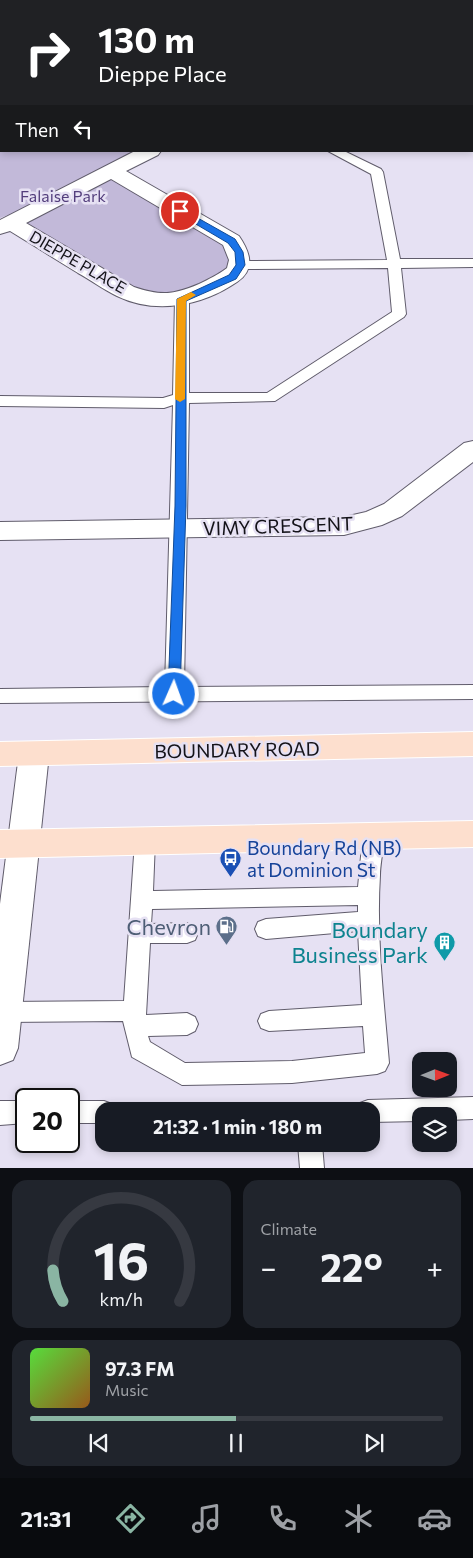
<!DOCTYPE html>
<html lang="en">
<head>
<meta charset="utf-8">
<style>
	body { margin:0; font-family:Commissioner,sans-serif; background:#20242c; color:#f1f3f6; height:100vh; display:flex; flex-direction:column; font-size:19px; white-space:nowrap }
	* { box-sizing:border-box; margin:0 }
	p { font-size:16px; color:#9ea1a6 }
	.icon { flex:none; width:28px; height:28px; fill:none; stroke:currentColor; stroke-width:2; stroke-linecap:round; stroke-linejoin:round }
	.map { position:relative; height:1168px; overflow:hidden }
	.side { display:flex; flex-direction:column; gap:12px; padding:12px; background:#0d0f14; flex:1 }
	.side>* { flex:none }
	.top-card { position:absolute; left:0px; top:0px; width:474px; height:152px; box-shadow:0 2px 8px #0003; background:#202124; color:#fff; overflow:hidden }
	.needle { width:32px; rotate:89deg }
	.tools { position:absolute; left:412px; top:1052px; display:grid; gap:10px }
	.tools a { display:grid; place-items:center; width:45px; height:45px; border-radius:10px; background:#171b24; box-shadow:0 2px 8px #0003; font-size:25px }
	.speed { position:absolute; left:15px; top:1088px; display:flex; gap:10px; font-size:25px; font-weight:700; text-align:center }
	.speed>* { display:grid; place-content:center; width:65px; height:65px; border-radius:50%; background:#171b24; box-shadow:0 2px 8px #0003; line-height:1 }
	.speed .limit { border:2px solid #111; border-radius:8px; background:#fff; color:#111 }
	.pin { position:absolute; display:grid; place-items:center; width:42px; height:42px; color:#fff; margin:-21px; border:2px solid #fff; border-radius:50%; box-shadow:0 1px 5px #0007 }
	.me { position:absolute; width:55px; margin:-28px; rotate:2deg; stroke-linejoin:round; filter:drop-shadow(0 0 4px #0008) }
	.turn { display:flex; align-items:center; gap:18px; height:105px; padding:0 15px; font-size:22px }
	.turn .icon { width:65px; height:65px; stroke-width:2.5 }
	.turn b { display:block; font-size:35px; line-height:42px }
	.then { display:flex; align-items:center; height:48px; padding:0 15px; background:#0003; gap:10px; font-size:19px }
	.big { font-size:38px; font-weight:700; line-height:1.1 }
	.side .card { flex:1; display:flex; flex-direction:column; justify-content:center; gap:8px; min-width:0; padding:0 18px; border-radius:15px; background:#20242c }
	.side .dial { align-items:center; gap:0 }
	.dial svg { height:130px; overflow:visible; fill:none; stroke:#363941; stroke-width:7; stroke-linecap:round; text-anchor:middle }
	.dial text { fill:#f1f3f6; stroke:none }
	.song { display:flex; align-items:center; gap:15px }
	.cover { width:60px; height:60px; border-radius:8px; background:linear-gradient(135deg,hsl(110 70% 55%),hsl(30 70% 35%)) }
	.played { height:5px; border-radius:2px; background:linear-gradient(90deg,#8ab5a3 50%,#363941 50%) }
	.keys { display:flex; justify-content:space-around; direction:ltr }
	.heat { display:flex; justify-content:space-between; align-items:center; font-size:28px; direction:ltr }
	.side .tiles { flex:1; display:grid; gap:12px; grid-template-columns:1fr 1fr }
	.card:last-child { grid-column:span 2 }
	.trip { position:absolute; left:95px; top:1102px; width:285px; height:50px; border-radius:15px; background:#171b24; box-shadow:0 2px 8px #0003; font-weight:700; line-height:50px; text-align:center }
	.menu { display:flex; height:80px; justify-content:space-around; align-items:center; background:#090b0e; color:#9ea1a6 }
	.menu .icon { width:35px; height:35px }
	.menu .active { color:#8ab5a3 }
	.menu b { font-size:22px; color:#f1f3f6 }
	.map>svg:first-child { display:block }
</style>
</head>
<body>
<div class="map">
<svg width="473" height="1168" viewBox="0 0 473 1168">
	<rect width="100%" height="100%" fill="#e6e1f3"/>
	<polygon fill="#c2b9d9" points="0,67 1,151 135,151 99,170 227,242 233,259 225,271 192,291 168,295 137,290 8,215 0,218"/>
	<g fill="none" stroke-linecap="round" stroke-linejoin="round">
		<defs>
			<g id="lane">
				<rect x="0" y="64" width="1" height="6"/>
				<polygon points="328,151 344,151 381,169 383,172 400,259 473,259 473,267 401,268 406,314 404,317 275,401 189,403 184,687 473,685 473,699 0,703 0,689 165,687 173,405 164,408 0,406 0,396 163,398 173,395 175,299 177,296 187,296 189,299 189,393 267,393 392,312 388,268 240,269 233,265 240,261 387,260 371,174"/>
				<path d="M373,827L380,830C386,843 380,861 380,875C376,938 384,1001 389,1063L385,1071L377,1074L292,1083L182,1085L132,1057L123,1021L4,1022L0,1021V1003L4,1002L124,1001L135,841L138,835L145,832L152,835L155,841L153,891L358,887L363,836L366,830ZM358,905V912L266,919L258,922L255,929L258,936L266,939L358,931L362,1005L269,1011L261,1014L258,1021L261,1028L269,1031L363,1026L365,1053L292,1061L185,1063L150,1042L148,1036L187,1035L195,1031L198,1024L195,1017L187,1013L146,1015L150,943H187L195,940L198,933L195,926L187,923L151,924L152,909Z"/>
				<polygon points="473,1097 473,1119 449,1120 449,1116 421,1116 421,1121 371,1122 371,1111 356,1111 360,1103 368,1100"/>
				<polygon points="0,1101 26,1101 26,1123 0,1125"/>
				<polygon points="69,1101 104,1101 112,1104 116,1111 104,1111 104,1123 69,1123"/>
				<polygon points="298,1144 322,1144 324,1168 300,1168"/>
			</g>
			<g id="street">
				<rect x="68" y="0" width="19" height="1"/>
				<rect x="375" y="0" width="16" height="1"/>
				<rect x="472" y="85" width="1" height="12"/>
				<path d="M135,151H161L158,155L126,171L239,236C250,252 256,269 237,282C202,306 156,315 117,296C104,290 91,280 78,273C55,259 33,245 10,231L0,234V220ZM111,179L223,245L229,260L227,268C218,275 209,279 199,284C173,295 161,296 134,287L26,223Z"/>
				<polygon points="473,441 473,462 402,516 382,525 344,535 0,540 0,522 344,517 366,512 384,504 464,443"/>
				<polygon points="34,742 45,745 49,754 18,1048 13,1060 0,1065 0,904 19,754 23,745"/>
			</g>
			<g id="primary">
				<polygon points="473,732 473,756 0,766 0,742"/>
				<polygon points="473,821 473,847 0,858 0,830"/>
			</g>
		</defs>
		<use href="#lane" stroke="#605c6b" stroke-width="2"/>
		<use href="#street" stroke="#605c6b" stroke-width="2"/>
		<use href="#primary" stroke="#fff" stroke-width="2"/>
		<use href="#lane" fill="#fff" fill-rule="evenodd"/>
		<use href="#street" fill="#fff" fill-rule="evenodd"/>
		<use href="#primary" fill="#fddfce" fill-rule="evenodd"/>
	</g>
	<polygon fill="#1a73e8" stroke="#114b97" points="180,208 235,239 243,252 245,265 236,279 186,301 186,506 180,694 179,697 170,697 168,694 175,506 177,299 229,275 236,265 235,252 228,243 177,213 176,211"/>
	<polygon fill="#f59e0b" points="191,292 196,295 186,301 185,399 180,402 175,399 177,299"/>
	<defs>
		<symbol id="bus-pin" viewBox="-11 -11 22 30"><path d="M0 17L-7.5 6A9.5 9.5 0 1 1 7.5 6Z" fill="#1a4fb4" stroke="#e6e1f3"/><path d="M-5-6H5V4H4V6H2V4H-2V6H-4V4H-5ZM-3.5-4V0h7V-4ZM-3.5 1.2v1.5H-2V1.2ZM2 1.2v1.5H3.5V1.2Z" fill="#fff"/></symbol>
		<symbol id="fuel-pin" viewBox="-11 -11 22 30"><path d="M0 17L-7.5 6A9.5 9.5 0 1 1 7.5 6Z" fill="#5c6f8a" stroke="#e6e1f3"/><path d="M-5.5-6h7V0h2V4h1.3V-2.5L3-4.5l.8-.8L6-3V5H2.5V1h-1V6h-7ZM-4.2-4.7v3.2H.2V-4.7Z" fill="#fff"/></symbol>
		<symbol id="building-pin" viewBox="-11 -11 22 30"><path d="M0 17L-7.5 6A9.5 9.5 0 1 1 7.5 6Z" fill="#0f9aa8" stroke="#e6e1f3"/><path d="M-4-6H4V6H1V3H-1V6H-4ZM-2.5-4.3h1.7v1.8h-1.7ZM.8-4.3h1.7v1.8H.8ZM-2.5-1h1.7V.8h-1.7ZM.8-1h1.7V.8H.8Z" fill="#fff"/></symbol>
	</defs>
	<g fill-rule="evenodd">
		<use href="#bus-pin" x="218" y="846" width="25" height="34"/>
		<use href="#fuel-pin" x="214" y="914" width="25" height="34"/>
		<use href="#building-pin" x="432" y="930" width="25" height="34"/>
	</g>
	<g text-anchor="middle" stroke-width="5" stroke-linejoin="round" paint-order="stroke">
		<g font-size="16" fill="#533e7c" stroke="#e6e1f3">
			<text x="63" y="202">Falaise Park</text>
		</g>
		<g font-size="16" fill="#141319" stroke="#e6e1f3">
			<text transform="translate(78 262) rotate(30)" y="6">DIEPPE PLACE</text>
		</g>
		<g font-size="19" fill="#141319" stroke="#e6e1f3">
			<text transform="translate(278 526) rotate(-2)" y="7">VIMY CRESCENT</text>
			<text transform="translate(237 750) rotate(-1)" y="7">BOUNDARY ROAD</text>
		</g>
		<g font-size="19" fill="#164399" stroke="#e6e1f3" text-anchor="start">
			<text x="247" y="855">Boundary Rd (NB)<tspan x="247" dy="22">at Dominion St</tspan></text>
		</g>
		<g font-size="22" fill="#4e5e75" stroke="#e6e1f3" text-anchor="end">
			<text x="211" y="935">Chevron</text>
		</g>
		<g font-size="22" fill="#0d838f" stroke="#e6e1f3" text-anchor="end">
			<text x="428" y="938">Boundary<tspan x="428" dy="25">Business Park</tspan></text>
		</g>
	</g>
</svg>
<div class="tools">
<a><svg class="needle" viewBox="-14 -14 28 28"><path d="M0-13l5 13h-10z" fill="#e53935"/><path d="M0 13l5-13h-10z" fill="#9ea1a6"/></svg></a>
<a><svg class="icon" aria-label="layers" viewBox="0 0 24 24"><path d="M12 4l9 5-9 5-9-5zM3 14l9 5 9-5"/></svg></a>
</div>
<div class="speed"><div class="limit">20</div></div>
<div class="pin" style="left:180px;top:211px;background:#d93025"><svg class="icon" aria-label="arrive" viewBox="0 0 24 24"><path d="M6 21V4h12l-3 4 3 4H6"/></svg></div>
<svg class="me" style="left:174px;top:694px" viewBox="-20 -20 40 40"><circle r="17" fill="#1a73e8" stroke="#fff" stroke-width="3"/><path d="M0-11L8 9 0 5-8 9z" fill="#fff"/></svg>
<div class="trip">21:32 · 1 min · 180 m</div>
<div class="top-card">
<div class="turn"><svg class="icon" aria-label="right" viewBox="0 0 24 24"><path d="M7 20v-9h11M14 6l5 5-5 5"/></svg><div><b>130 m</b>Dieppe Place</div></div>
<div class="then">Then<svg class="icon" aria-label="left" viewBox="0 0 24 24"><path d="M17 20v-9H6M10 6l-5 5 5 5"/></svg></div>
</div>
</div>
<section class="side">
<div class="tiles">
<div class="card dial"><svg viewBox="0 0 100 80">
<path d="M14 69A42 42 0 1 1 86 69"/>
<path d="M14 69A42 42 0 0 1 8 50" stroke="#8ab5a3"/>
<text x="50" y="56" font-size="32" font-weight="700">16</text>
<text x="50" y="72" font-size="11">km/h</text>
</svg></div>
<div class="card"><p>Climate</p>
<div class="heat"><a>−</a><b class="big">22°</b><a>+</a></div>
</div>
<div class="card">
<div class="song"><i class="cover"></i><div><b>97.3 FM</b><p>Music</p></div></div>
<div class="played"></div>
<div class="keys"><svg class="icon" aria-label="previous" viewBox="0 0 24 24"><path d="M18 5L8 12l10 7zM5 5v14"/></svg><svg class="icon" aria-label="pause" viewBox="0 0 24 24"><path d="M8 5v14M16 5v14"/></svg><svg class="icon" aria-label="next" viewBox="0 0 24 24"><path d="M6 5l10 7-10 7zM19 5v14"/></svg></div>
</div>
</div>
</section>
<nav class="menu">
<b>21:31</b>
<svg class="icon active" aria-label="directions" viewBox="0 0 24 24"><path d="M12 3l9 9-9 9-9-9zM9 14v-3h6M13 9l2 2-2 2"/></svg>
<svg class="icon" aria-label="music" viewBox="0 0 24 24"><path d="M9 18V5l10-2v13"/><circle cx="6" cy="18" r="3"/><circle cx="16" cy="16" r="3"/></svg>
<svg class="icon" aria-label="phone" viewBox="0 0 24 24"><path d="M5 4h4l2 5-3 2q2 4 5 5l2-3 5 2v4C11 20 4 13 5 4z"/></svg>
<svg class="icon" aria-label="climate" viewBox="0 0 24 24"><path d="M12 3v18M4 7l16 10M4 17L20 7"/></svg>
<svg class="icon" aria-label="car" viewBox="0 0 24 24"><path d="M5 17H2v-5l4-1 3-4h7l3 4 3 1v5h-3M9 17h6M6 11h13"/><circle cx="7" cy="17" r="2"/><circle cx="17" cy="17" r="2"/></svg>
</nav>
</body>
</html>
